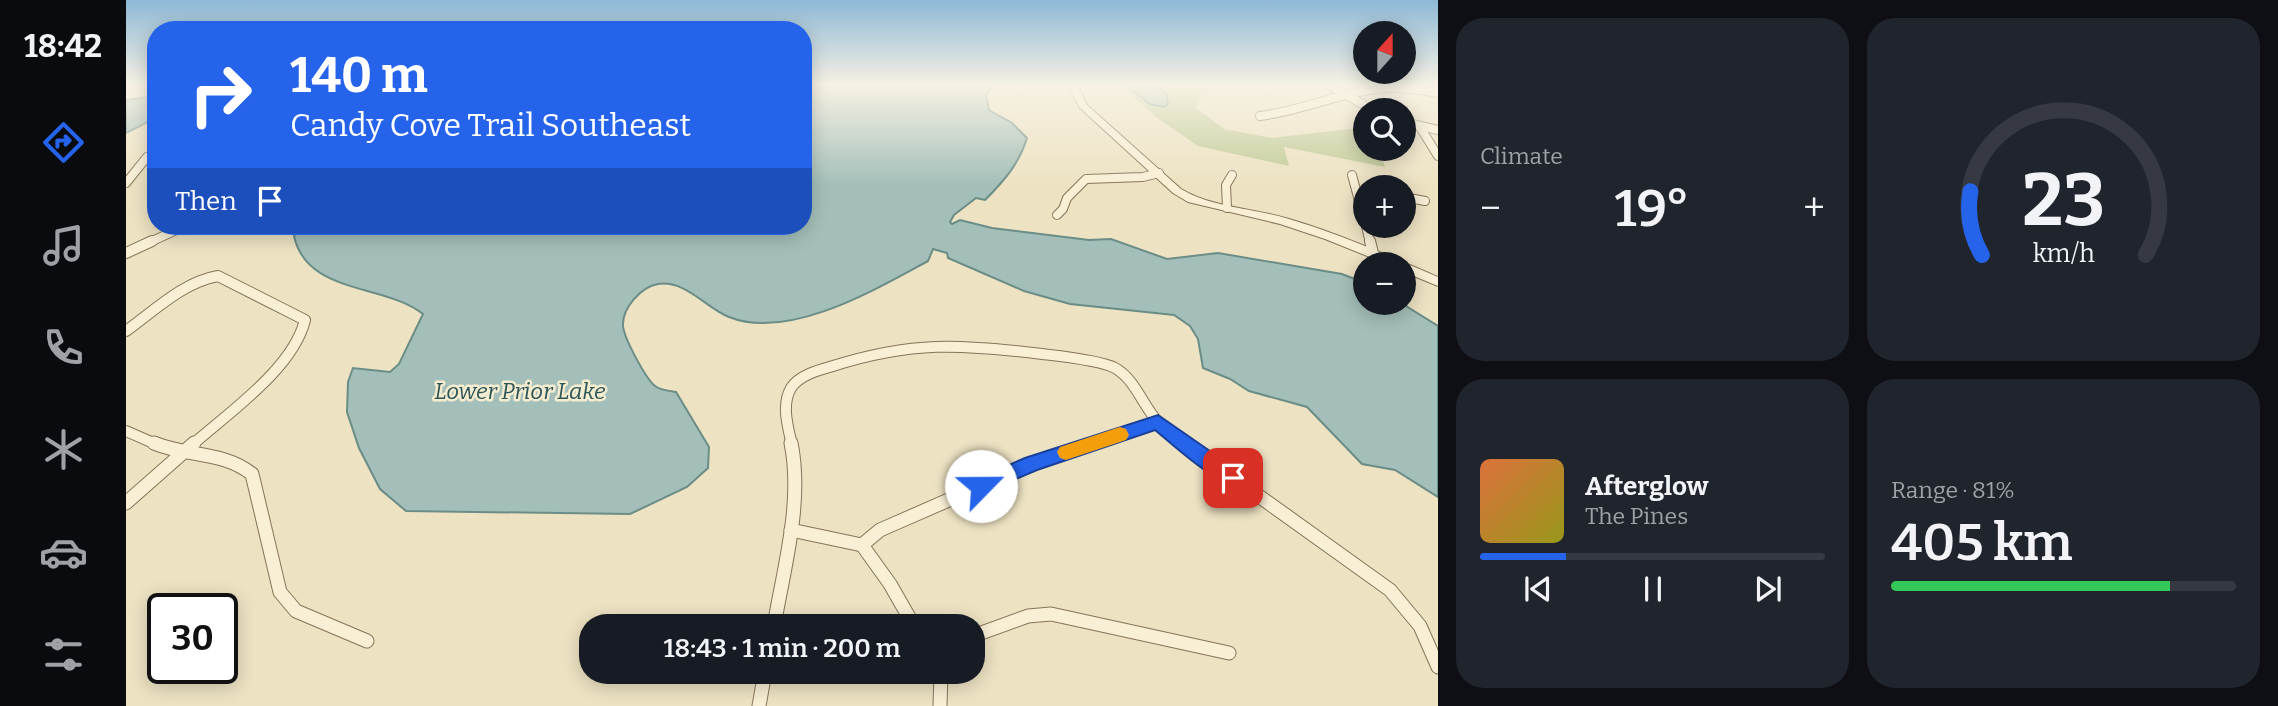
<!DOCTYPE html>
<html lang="en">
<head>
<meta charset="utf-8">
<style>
	body { margin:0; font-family:Bitter,serif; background:#20242c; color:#f1f3f6; height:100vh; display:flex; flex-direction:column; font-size:26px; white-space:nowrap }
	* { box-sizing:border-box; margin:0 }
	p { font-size:23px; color:#9ea1a6 }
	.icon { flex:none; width:38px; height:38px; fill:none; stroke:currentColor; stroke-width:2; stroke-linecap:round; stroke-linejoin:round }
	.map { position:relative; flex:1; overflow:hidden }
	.panel { display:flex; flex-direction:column; gap:18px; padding:18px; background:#0d0f14; width:840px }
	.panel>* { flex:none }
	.guide { position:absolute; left:21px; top:21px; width:665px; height:214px; border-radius:28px; box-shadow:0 4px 18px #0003; background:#2563eb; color:#fff; overflow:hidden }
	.needle { width:46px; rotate:21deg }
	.fabs { position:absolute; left:1227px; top:21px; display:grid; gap:14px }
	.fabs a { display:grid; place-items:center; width:63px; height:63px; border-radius:50%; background:#171b24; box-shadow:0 4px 18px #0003; font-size:35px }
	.speed { position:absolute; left:21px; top:593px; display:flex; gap:14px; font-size:35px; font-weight:700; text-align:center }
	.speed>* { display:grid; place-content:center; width:91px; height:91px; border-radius:50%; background:#171b24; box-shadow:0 4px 18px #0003; line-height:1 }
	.speed .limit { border:4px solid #111; border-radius:10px; background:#fff; color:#111 }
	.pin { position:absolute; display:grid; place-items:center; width:60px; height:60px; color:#fff; margin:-30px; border-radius:14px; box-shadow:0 4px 10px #0006 }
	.me { position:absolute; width:77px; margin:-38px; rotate:67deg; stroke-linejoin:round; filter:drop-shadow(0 0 5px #0008) }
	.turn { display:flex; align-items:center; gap:24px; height:147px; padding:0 28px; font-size:32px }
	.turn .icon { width:91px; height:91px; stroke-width:2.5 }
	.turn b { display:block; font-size:49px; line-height:60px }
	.then { display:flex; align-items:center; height:66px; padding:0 28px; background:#0003; gap:14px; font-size:26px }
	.big { font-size:52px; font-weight:600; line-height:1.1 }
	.panel .tile { flex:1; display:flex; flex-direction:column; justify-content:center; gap:10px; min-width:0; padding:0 24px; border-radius:28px; background:#20242c }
	.panel .dial { align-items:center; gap:0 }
	.dial svg { height:182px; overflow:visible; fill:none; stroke:#363941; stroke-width:7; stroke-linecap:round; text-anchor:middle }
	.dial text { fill:#f1f3f6; stroke:none }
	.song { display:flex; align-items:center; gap:21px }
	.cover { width:84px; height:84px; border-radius:10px; background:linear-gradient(135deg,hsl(20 70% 55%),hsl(60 70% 35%)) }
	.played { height:7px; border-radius:4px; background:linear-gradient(90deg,#2563eb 25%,#363941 25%) }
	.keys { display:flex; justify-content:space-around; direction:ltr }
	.heat { display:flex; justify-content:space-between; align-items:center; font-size:38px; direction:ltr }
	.charge { height:10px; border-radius:5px; background:linear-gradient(90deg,#34c759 81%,#363941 0) }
	.panel .tiles { flex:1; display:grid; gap:18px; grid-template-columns:repeat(2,1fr) }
	.trip { position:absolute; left:453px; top:614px; width:406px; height:70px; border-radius:28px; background:#171b24; box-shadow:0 4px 18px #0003; font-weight:600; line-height:70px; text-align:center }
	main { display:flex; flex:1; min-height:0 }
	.tabs { display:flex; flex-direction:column; width:126px; justify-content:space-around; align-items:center; background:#090b0e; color:#9ea1a6 }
	.tabs .icon { width:49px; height:49px }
	.tabs .on { color:#2563eb }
	.tabs b { font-size:32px; color:#f1f3f6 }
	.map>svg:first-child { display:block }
</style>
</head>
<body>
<main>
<nav class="tabs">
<b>18:42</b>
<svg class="icon on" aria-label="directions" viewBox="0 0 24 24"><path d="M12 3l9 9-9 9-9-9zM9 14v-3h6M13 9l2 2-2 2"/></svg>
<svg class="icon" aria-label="music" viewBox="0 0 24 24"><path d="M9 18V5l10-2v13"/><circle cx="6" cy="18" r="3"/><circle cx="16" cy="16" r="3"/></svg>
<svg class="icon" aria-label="phone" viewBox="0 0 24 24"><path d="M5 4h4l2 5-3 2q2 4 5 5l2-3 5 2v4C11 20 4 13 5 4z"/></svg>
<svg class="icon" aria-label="climate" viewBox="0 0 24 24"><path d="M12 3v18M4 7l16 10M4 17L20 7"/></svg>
<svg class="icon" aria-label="car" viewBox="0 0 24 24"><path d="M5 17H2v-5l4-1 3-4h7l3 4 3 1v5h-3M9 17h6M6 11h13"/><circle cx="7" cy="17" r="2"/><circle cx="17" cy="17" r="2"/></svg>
<svg class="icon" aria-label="filters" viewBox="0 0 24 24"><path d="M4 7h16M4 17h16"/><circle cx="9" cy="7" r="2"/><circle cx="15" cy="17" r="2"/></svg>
</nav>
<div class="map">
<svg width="1312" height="706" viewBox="0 0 1312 706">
	<rect width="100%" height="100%" fill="#ede2c2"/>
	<polygon fill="#c1cb96" points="995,86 1106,86 1076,94 1070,108 1098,129 1146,138 1232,128 1239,132 1239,149 1253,149 1259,167 1158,147 1163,166 1072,146 1030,117"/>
	<g fill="#a4bfb9" stroke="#6b8d87" stroke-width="2">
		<path d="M677,86H864L865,89L860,94L863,110L886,123L901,138C893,164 878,181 859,200L850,198L828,215L824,222L826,224L834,220L866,228L963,240L985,239L1041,259L1092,253L1216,274L1239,283V303H1275L1312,326V497L1269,470L1236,464L1181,407L1123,391L1104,379L1077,368L1072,339L1064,326L1048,315L944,304L898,291L822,258L821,253L807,249L802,261C750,289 663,341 603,317C580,308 560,280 532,284C515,287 496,308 497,326C498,338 520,379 529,386C534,390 543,391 550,392L583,447L582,468L561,487L504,514L280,511L254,489L233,448L221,412L222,382L227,368L264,372L273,364L297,314C258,283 181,295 168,236L178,226H677Z"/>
		<polygon points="1001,86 1031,86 1040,93 1042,104 1039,107 1024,104"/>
		<polygon points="30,96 30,118 0,133 0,100"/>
	</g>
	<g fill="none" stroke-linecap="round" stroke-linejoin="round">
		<defs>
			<g id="minor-far2">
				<polyline points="1204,86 1247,110"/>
				<path d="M1134,116C1176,111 1215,92 1257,88C1276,87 1294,90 1312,93"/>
				<polyline points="1278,122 1312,130"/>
				<polyline points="1294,127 1312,156"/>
				<polyline points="1226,175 1239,223"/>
				<polyline points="0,183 21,157"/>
				<polyline points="1278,197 1299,201"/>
				<polyline points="1101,208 1100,185 1106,175"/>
				<polyline points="931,215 937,209 941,198 960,179 1017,177 1033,173"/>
				<polyline points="1240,226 1244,243"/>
				<polyline points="22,243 59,226"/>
			</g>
			<g id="minor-far1">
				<polyline points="1244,241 1247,253"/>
				<polyline points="0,253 26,241"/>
				<path d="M0,331C28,311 57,282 92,276L179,320C167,369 102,413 66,445"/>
				<polyline points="0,431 32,445"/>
				<path d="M666,445C662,427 655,405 665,388C673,375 693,370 707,366C786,341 834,344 916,354C933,356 974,360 989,368C1009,379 1017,406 1032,422C1040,430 1052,437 1061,445"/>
				<polyline points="963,445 1032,422"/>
			</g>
			<g id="minor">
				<path d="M28,443C61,457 97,451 126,474L154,592L170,611L241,641"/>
				<polyline points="1059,443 1264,590 1294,626 1312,667"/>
				<polyline points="0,503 68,443"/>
				<polyline points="665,530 736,545 754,530 905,464 968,443"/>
				<polyline points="736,545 764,584 788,626"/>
				<path d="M648,626C658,567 677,502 665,443"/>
				<polyline points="847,636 902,616 925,614 1103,653"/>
				<polyline points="633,706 639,672"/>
				<polyline points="814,706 815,672"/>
			</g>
			<path id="tertiary" d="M942,86H952L961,105L1055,189C1087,208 1127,208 1163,219C1214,234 1263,256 1312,277V286L1278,272V264H1261L1199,239L1154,224L1062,202L1047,193L954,108Z"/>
		</defs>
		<use href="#minor-far2" stroke="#867459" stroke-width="10"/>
		<use href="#minor-far1" stroke="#867459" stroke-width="12"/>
		<use href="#minor" stroke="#867459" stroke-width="15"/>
		<use href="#tertiary" stroke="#867459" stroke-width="2"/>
		<use href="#minor-far2" stroke="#f8efd5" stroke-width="8"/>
		<use href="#minor-far1" stroke="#f8efd5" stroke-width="10"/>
		<use href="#minor" stroke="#f8efd5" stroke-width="13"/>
		<use href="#tertiary" fill="#f8efd5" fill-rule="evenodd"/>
	</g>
	<linearGradient id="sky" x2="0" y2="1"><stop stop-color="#8db8d5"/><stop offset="0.46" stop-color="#f7f2e4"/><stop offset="1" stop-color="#f7f2e4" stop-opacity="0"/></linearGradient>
	<rect width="1312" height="185" fill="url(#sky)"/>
	<path fill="#2563eb" stroke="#184099" stroke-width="2" d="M1032,415L1114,472L1117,478L1114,484C1095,490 1045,443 1029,430L911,470L855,494L848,492L846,486L848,480L899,458Z"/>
	<polygon fill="#f59e0b" points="994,427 1000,429 1003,435 1000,440 940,460 934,458 931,452 934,447"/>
	<g text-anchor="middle" stroke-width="5" stroke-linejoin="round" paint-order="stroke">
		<g font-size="23" font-style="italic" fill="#2d5655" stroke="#f4ecd1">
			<text x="394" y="399">Lower Prior Lake</text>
		</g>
	</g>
</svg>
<div class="fabs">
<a><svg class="needle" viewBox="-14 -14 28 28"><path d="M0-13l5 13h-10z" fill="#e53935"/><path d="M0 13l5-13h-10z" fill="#9ea1a6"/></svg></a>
<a><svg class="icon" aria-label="search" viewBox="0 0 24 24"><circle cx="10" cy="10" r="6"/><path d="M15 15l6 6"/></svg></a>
<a>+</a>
<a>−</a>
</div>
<div class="speed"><div class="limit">30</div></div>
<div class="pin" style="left:1107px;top:478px;background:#d93025"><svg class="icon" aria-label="arrive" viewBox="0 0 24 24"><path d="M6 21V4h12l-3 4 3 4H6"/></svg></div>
<svg class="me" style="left:855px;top:486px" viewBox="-20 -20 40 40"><circle r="19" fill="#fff"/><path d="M0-13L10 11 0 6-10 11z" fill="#2563eb"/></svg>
<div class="trip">18:43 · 1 min · 200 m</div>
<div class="guide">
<div class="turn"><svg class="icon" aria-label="right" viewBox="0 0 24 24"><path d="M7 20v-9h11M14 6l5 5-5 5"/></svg><div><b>140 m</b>Candy Cove Trail Southeast</div></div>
<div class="then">Then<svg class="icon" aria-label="arrive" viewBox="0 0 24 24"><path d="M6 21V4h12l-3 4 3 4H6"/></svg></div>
</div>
</div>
<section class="panel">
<div class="tiles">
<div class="tile"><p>Climate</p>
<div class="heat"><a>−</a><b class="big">19°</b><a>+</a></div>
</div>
<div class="tile dial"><svg viewBox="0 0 100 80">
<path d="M14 69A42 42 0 1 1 86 69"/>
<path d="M14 69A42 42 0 0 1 9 41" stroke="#2563eb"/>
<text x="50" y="56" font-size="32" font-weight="700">23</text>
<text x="50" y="72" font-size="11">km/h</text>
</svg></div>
<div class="tile">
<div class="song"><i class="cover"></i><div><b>Afterglow</b><p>The Pines</p></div></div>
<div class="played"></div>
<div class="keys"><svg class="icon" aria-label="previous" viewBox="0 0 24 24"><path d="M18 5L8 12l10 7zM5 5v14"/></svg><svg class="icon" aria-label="pause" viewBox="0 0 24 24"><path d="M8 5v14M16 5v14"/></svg><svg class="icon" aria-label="next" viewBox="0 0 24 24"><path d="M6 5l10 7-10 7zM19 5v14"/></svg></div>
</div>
<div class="tile"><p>Range · 81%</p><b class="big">405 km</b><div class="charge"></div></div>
</div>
</section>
</main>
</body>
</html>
